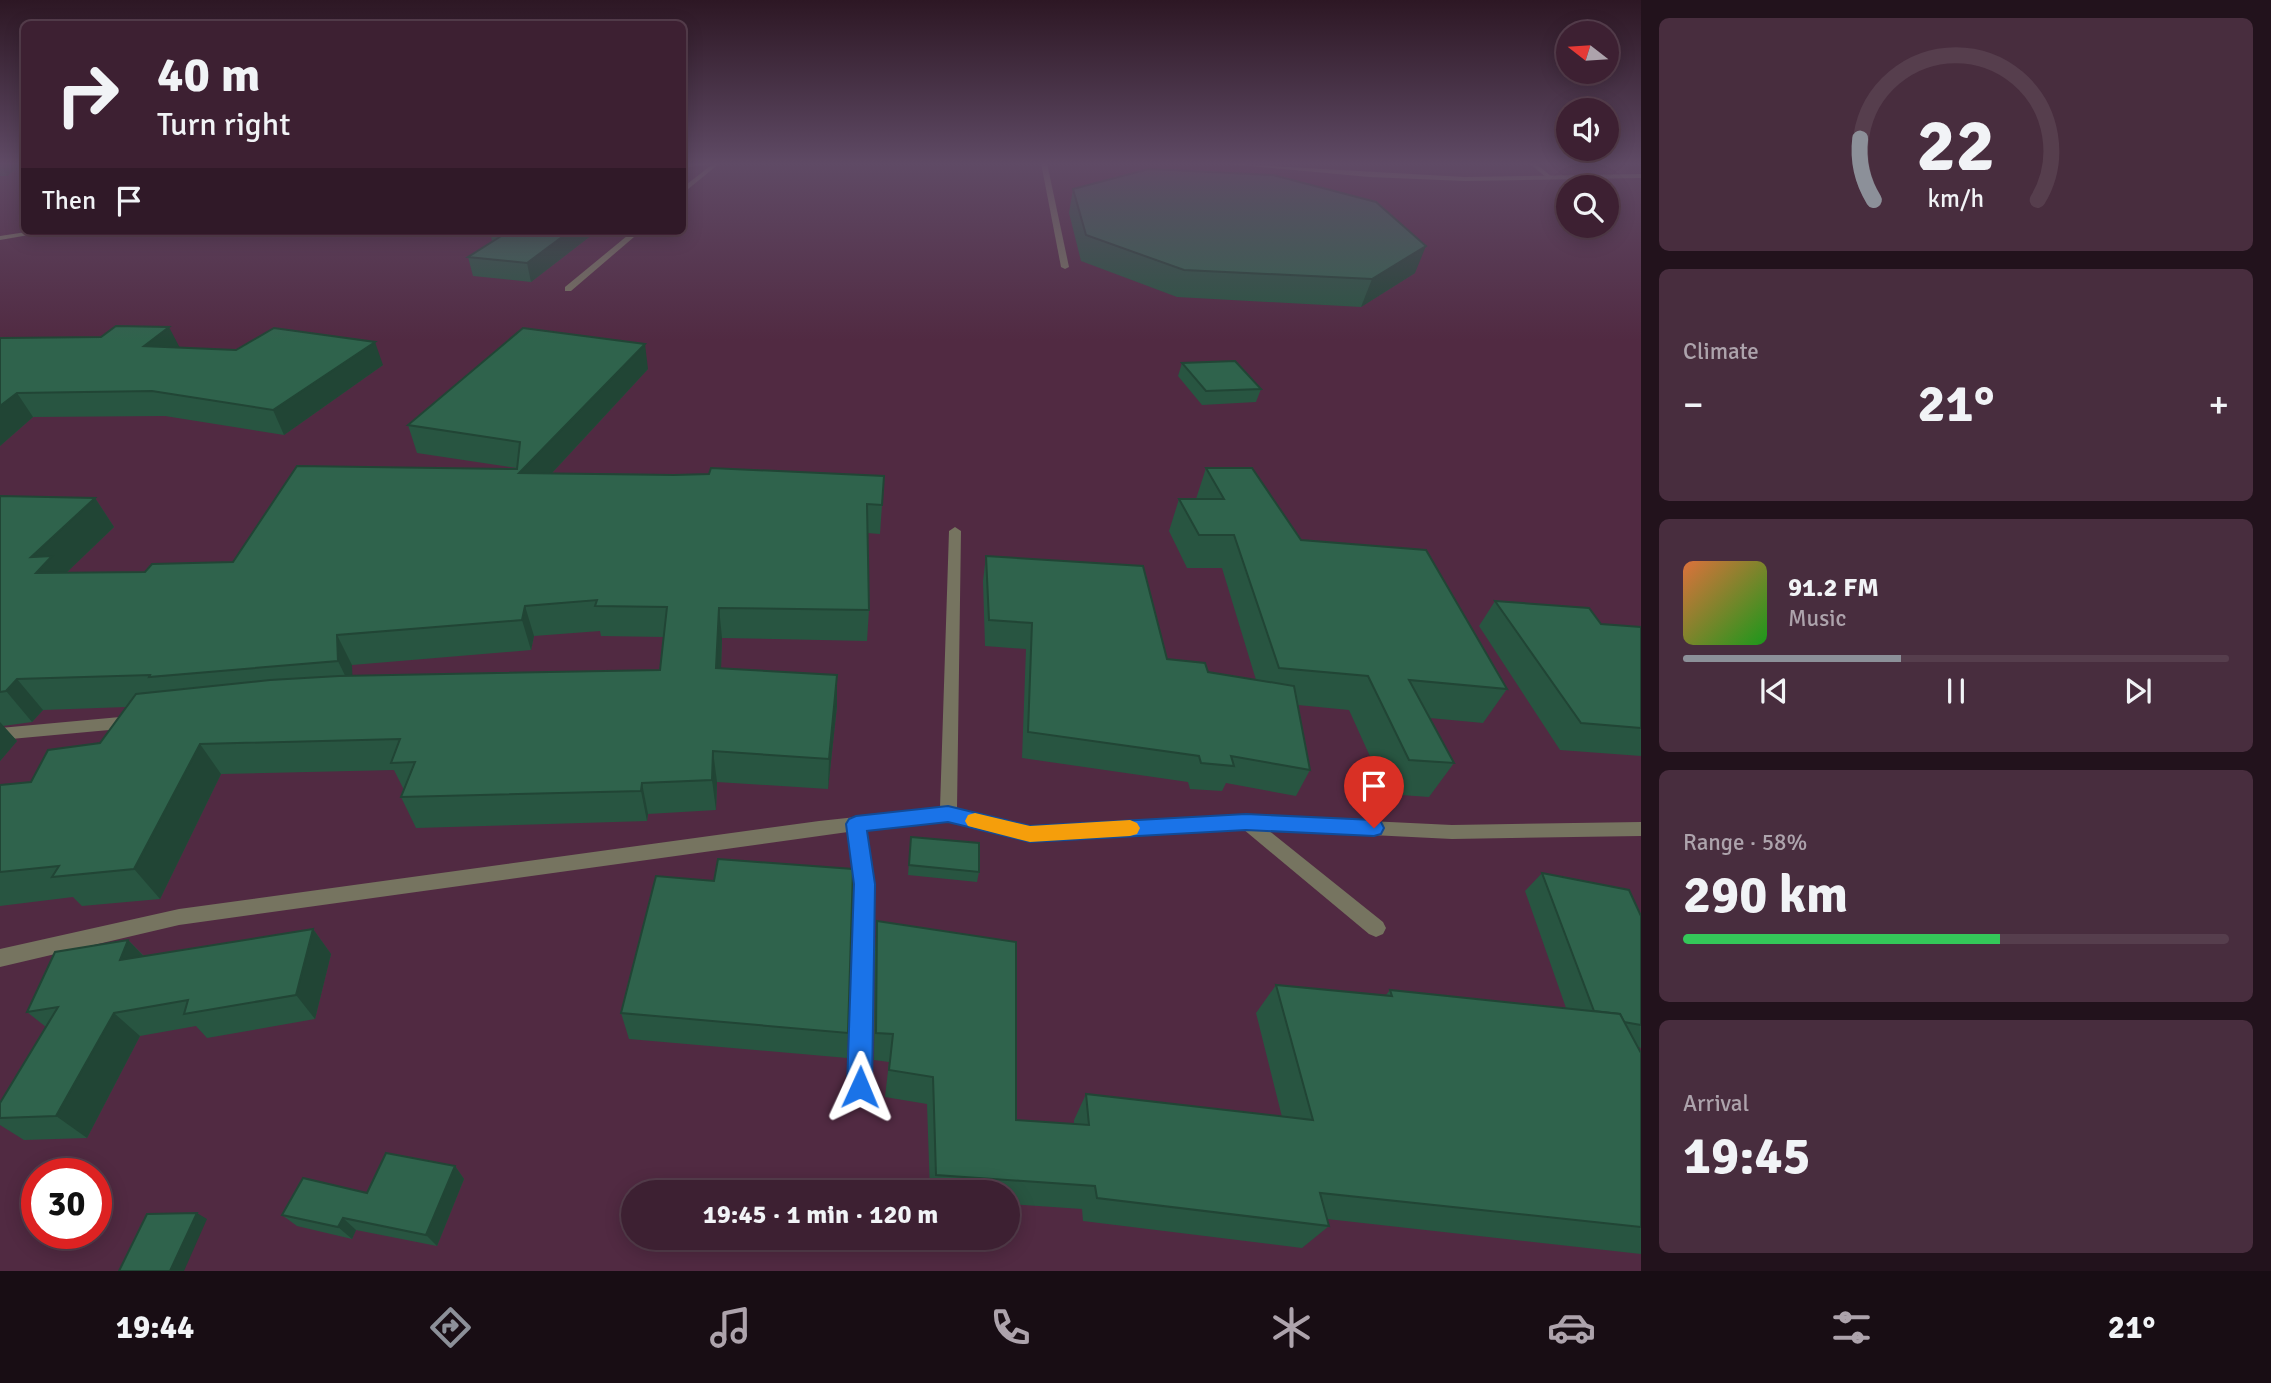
<!DOCTYPE html>
<html lang="en">
<head>
<meta charset="utf-8">
<style>
	body { margin:0; font-family:Signika,sans-serif; background:#482d3e; color:#f1f3f6; height:100vh; display:flex; flex-direction:column; font-size:26px; white-space:nowrap }
	* { box-sizing:border-box; margin:0 }
	p { font-size:23px; color:#ada3ac }
	.icon { flex:none; width:38px; height:38px; fill:none; stroke:currentColor; stroke-width:2; stroke-linecap:round; stroke-linejoin:round }
	.map { position:relative; flex:1; overflow:hidden }
	.side { display:flex; flex-direction:column; gap:18px; padding:18px; background:#22121c; width:630px }
	.side>* { flex:none }
	.guide { position:absolute; left:21px; top:21px; width:665px; height:214px; border-radius:10px; box-shadow:0 4px 18px #0003,0 0 0 2px #563e4d; background:#3d2032; color:#f1f3f6; overflow:hidden }
	.needle { width:46px; rotate:287deg }
	.tools { position:absolute; left:1556px; top:21px; display:grid; gap:14px }
	.tools a { display:grid; place-items:center; width:63px; height:63px; border-radius:50%; background:#3d2032; box-shadow:0 4px 18px #0003,0 0 0 2px #563e4d; font-size:35px }
	.speed { position:absolute; left:21px; top:1158px; display:flex; gap:14px; font-size:35px; font-weight:700; text-align:center }
	.speed>* { display:grid; place-content:center; width:91px; height:91px; border-radius:50%; background:#3d2032; box-shadow:0 4px 18px #0003,0 0 0 2px #563e4d; line-height:1 }
	.speed .limit { border:10px solid #d22; background:#fff; color:#111 }
	.pin { position:absolute; display:grid; place-items:center; width:60px; height:60px; color:#fff; margin:-72px -30px; border-radius:50% 50% 50% 0; rotate:-45deg; box-shadow:0 0 7px #0007 }
	.pin .icon { rotate:45deg }
	.me { position:absolute; width:77px; margin:-38px; rotate:1deg; stroke-linejoin:round; filter:drop-shadow(0 0 5px #0008) }
	.turn { display:flex; align-items:center; gap:24px; height:147px; padding:0 21px; font-size:32px }
	.turn .icon { width:91px; height:91px; stroke-width:2.5 }
	.turn b { display:block; font-size:49px; line-height:60px }
	.then { display:flex; align-items:center; height:66px; padding:0 21px; background:#0003; gap:14px; font-size:26px }
	.big { font-size:52px; font-weight:800; line-height:1.1 }
	.side .card { flex:1; display:flex; flex-direction:column; justify-content:center; gap:10px; min-width:0; padding:0 24px; border-radius:10px; background:#482d3e }
	.side .dial { align-items:center; gap:0 }
	.dial svg { height:182px; overflow:visible; fill:none; stroke:#563e4d; stroke-width:7; stroke-linecap:round; text-anchor:middle }
	.dial text { fill:#f1f3f6; stroke:none }
	.song { display:flex; align-items:center; gap:21px }
	.cover { width:84px; height:84px; border-radius:10px; background:linear-gradient(135deg,hsl(20 70% 55%),hsl(120 70% 35%)) }
	.played { height:7px; border-radius:4px; background:linear-gradient(90deg,#8c9099 40%,#563e4d 40%) }
	.keys { display:flex; justify-content:space-around; direction:ltr }
	.heat { display:flex; justify-content:space-between; align-items:center; font-size:38px; direction:ltr }
	.charge { height:10px; border-radius:5px; background:linear-gradient(90deg,#34c759 58%,#563e4d 0) }
	.trip { position:absolute; left:621px; top:1180px; width:399px; height:70px; border-radius:35px; background:#3d2032; box-shadow:0 4px 18px #0003,0 0 0 2px #563e4d; font-weight:800; line-height:70px; text-align:center }
	.dock { display:flex; height:112px; justify-content:space-around; align-items:center; background:#180d14; color:#ada3ac }
	.dock .icon { width:49px; height:49px }
	.dock .current { color:#8c9099 }
	.dock b { font-size:32px; color:#f1f3f6 }
	main { display:flex; flex:1; min-height:0 }
	.map>svg:first-child { display:block }
</style>
</head>
<body>
<main>
<div class="map">
<svg width="1641" height="1271" viewBox="0 0 1641 1271">
	<rect width="100%" height="100%" fill="#512a42"/>
	<g fill="none" stroke-linecap="round" stroke-linejoin="round">
		<g fill="#767460" fill-rule="evenodd">
			<polygon points="714,163 720,163 682,194 682,188"/>
			<polygon points="1529,163 1535,163 1552,177 1547,178"/>
			<polygon points="633,231 641,231 571,291 565,291 565,287"/>
		</g>
		<g fill="#767460" fill-rule="evenodd">
			<polygon points="699,163 719,163 682,168 682,164"/>
			<polygon points="1041,163 1047,163 1069,267 1065,269 1061,267"/>
			<polygon points="1218,163 1465,177 1641,174 1641,178 1465,181 1369,177"/>
			<polygon points="33,231 52,231 0,240 0,236"/>
			<polygon points="955,527 961,531 957,809 1030,827 1246,815 1452,825 1641,822 1641,836 1452,839 1268,830 1383,922 1386,928 1383,934 1376,937 1369,934 1243,829 1030,841 948,821 865,830 873,884 871,1087 868,1095 860,1098 852,1095 849,1087 855,884 848,832 179,925 0,967 0,949 179,909 819,821 940,808 949,531"/>
			<polygon points="131,716 136,718 139,722 136,726 131,728 0,740 0,728"/>
		</g>
	</g>
	<g fill="#285541" fill-rule="evenodd">
		<polygon points="0,163 24,163 7,176 0,176"/>
		<polygon points="1073,189 1415,273 1361,307 1177,297 1081,261 1069,213"/>
		<polygon points="490,231 597,231 531,282 473,276 468,257 492,241"/>
		<polygon points="0,338 179,347 383,365 284,435 165,416 33,417 0,446"/>
		<polygon points="1182,363 1261,389 1256,402 1202,405 1178,376"/>
		<path d="M648,369L552,473L884,476L880,534L867,533L869,610L867,641L722,638L721,668L837,675V706L828,789L717,782L716,810L648,814L647,821L416,828L401,797L404,790L394,770L221,774L160,899L82,906L73,897L0,906V785L31,782L100,743L126,707L43,710L32,722L3,726L17,741L0,761V496L95,498L114,527L66,573L145,572L233,562L517,469V468L417,453L408,425ZM600,631L601,636L664,637L660,670L352,676V665L531,650L534,636Z"/>
		<polygon points="1206,468 1301,540 1507,689 1483,723 1430,718 1454,763 1429,797 1387,794 1349,710 1298,705 1310,770 1296,796 1226,783 1222,791 1190,789 1188,782 1022,758 1026,649 985,646 983,581 986,556 1167,659 1208,672 1256,680 1222,568 1187,568 1169,531 1179,499 1196,499"/>
		<polygon points="1495,601 1601,624 1641,627 1641,756 1560,750 1479,626"/>
		<polygon points="911,837 979,872 977,882 908,875"/>
		<polygon points="1542,873 1641,916 1641,1048 1638,1047 1641,1053 1641,1254 1327,1219 1329,1226 1302,1248 1083,1221 1082,1209 1008,1204 1008,1192 930,1192 927,1104 885,1097 889,1062 874,1060 875,951 877,921 1016,1120 1074,1124 1074,1120 1086,1094 1282,1117 1256,1013 1276,985 1385,996 1390,990 1566,1008 1525,891"/>
		<polygon points="313,929 331,954 315,1019 207,1038 196,1026 140,1036 87,1138 24,1140 0,1125 0,1103 46,1027 27,1012 128,940 144,956"/>
		<polygon points="621,1013 848,1033 847,1058 629,1039"/>
		<polygon points="455,1166 464,1179 437,1246 356,1230 352,1239 297,1226 282,1215 367,1193"/>
	</g>
	<g fill="#214535">
		<polygon points="0,163 24,163 7,176"/>
		<polygon points="570,231 597,231 531,282 527,263"/>
		<polygon points="1426,246 1415,273 1361,307 1372,279"/>
		<polygon points="169,327 181,350 144,346"/>
		<polygon points="375,342 383,365 284,435 273,410"/>
		<polygon points="645,344 648,369 526,501 519,473"/>
		<polygon points="17,393 33,417 0,446 0,406"/>
		<polygon points="95,498 114,527 65,574 36,573 31,557"/>
		<polygon points="525,606 534,636 531,650 522,620"/>
		<polygon points="719,608 722,638 720,698 716,668"/>
		<polygon points="337,635 352,665 353,692 338,661"/>
		<polygon points="837,675 837,706 828,789 829,759"/>
		<polygon points="17,679 43,710 32,722 6,691"/>
		<polygon points="0,722 17,741 0,761"/>
		<polygon points="200,744 221,774 160,899 134,869"/>
		<polygon points="713,751 717,782 716,810 712,780"/>
		<polygon points="642,783 648,814 647,821 641,791"/>
		<polygon points="313,929 331,954 315,1019 296,995"/>
		<polygon points="128,940 152,965 120,960"/>
		<polygon points="114,1013 140,1036 87,1138 56,1116"/>
		<polygon points="455,1166 464,1179 437,1246 426,1235"/>
		<polygon points="197,1213 207,1219 184,1271 170,1271"/>
		<polygon points="343,1218 356,1230 352,1239 338,1227"/>
	</g>
	<g fill="#2f634c" stroke="#214535" stroke-width="2">
		<polygon points="1149,169 1273,175 1376,202 1426,246 1372,279 1184,270 1086,235 1073,189"/>
		<polygon points="490,231 570,231 527,263 468,257 506,233"/>
		<polygon points="116,326 169,327 144,346 236,350 274,328 375,342 273,410 152,391 17,393 0,406 0,338 101,337"/>
		<polygon points="523,328 645,344 519,473 674,475 709,474 711,468 884,476 882,505 867,504 869,610 719,608 716,668 837,675 829,759 713,751 712,780 642,783 641,791 401,797 415,762 391,763 400,739 200,744 134,869 52,877 59,866 0,872 0,785 31,782 48,750 100,743 136,694 270,680 339,676 660,670 667,607 595,606 597,600 525,606 522,620 337,635 338,661 149,677 150,675 17,679 6,691 0,692 0,496 95,498 31,557 52,556 36,573 145,572 152,564 233,562 297,466 517,469 520,442 408,425"/>
		<polygon points="1235,361 1261,389 1206,391 1182,363"/>
		<polygon points="1206,468 1252,468 1301,540 1426,550 1507,689 1409,680 1454,763 1409,760 1368,676 1279,668 1234,535 1199,535 1179,499 1224,499"/>
		<polygon points="986,556 1143,566 1167,659 1205,663 1208,672 1294,686 1310,770 1231,756 1234,766 1201,763 1199,756 1028,732 1032,623 989,620"/>
		<polygon points="1495,601 1589,608 1601,624 1641,627 1641,728 1581,723"/>
		<polygon points="911,837 979,843 979,872 909,865"/>
		<polygon points="718,859 853,869 848,1033 621,1013 656,876 714,881"/>
		<polygon points="1542,873 1629,890 1641,916 1641,1025 1624,1022 1620,1014 1594,1011"/>
		<polygon points="877,921 1016,942 1016,1120 1089,1125 1086,1094 1313,1120 1276,985 1392,996 1390,990 1620,1014 1641,1053 1641,1227 1320,1193 1329,1226 1097,1198 1095,1186 936,1175 933,1077 889,1070 893,1034 876,1033"/>
		<polygon points="313,929 296,995 184,1014 188,1000 114,1013 56,1116 0,1118 0,1103 58,1007 27,1012 55,952 128,940 120,960"/>
		<polygon points="386,1153 455,1166 426,1235 343,1218 338,1227 282,1215 303,1178 367,1193"/>
		<polygon points="197,1213 170,1271 119,1271 147,1214"/>
	</g>
	<linearGradient id="sky" x2="0" y2="1"><stop stop-color="#2d1724"/><stop offset="0.48" stop-color="#5f4a65"/><stop offset="1" stop-color="#5f4a65" stop-opacity="0"/></linearGradient>
	<rect width="1641" height="341" fill="url(#sky)"/>
	<polygon fill="#1a73e8" stroke="#114b97" stroke-width="2" points="948,806 1030,826 1246,814 1374,820 1381,822 1384,828 1381,834 1374,836 1246,830 1030,842 948,822 867,831 875,884 872,1087 868,1096 860,1100 851,1096 847,1087 854,884 846,824 849,819 856,816"/>
	<polygon fill="#f59e0b" points="975,813 1030,826 1130,820 1137,823 1140,828 1137,834 1130,836 1030,842 968,826 965,821 968,815"/>
</svg>
<div class="tools">
<a><svg class="needle" viewBox="-14 -14 28 28"><path d="M0-13l5 13h-10z" fill="#e53935"/><path d="M0 13l5-13h-10z" fill="#ada3ac"/></svg></a>
<a><svg class="icon" aria-label="sound" viewBox="0 0 24 24"><path d="M4 9h4l5-4v14l-5-4H4zM17 9q2 3 0 6"/></svg></a>
<a><svg class="icon" aria-label="search" viewBox="0 0 24 24"><circle cx="10" cy="10" r="6"/><path d="M15 15l6 6"/></svg></a>
</div>
<div class="speed"><div class="limit">30</div></div>
<div class="pin" style="left:1374px;top:828px;background:#d93025"><svg class="icon" aria-label="arrive" viewBox="0 0 24 24"><path d="M6 21V4h12l-3 4 3 4H6"/></svg></div>
<svg class="me" style="left:860px;top:1087px" viewBox="-20 -20 40 40"><path d="M0-17L14 15 0 8-14 15z" fill="#1a73e8" stroke="#fff" stroke-width="4"/></svg>
<div class="trip">19:45 · 1 min · 120 m</div>
<div class="guide">
<div class="turn"><svg class="icon" aria-label="right" viewBox="0 0 24 24"><path d="M7 20v-9h11M14 6l5 5-5 5"/></svg><div><b>40 m</b>Turn right</div></div>
<div class="then">Then<svg class="icon" aria-label="arrive" viewBox="0 0 24 24"><path d="M6 21V4h12l-3 4 3 4H6"/></svg></div>
</div>
</div>
<section class="side">
<div class="card dial"><svg viewBox="0 0 100 80">
<path d="M14 69A42 42 0 1 1 86 69"/>
<path d="M14 69A42 42 0 0 1 8 42" stroke="#8c9099"/>
<text x="50" y="56" font-size="32" font-weight="700">22</text>
<text x="50" y="72" font-size="11">km/h</text>
</svg></div>
<div class="card"><p>Climate</p>
<div class="heat"><a>−</a><b class="big">21°</b><a>+</a></div>
</div>
<div class="card">
<div class="song"><i class="cover"></i><div><b>91.2 FM</b><p>Music</p></div></div>
<div class="played"></div>
<div class="keys"><svg class="icon" aria-label="previous" viewBox="0 0 24 24"><path d="M18 5L8 12l10 7zM5 5v14"/></svg><svg class="icon" aria-label="pause" viewBox="0 0 24 24"><path d="M8 5v14M16 5v14"/></svg><svg class="icon" aria-label="next" viewBox="0 0 24 24"><path d="M6 5l10 7-10 7zM19 5v14"/></svg></div>
</div>
<div class="card"><p>Range · 58%</p><b class="big">290 km</b><div class="charge"></div></div>
<div class="card"><p>Arrival</p><b class="big">19:45</b></div>
</section>
</main>
<nav class="dock">
<b>19:44</b>
<svg class="icon current" aria-label="directions" viewBox="0 0 24 24"><path d="M12 3l9 9-9 9-9-9zM9 14v-3h6M13 9l2 2-2 2"/></svg>
<svg class="icon" aria-label="music" viewBox="0 0 24 24"><path d="M9 18V5l10-2v13"/><circle cx="6" cy="18" r="3"/><circle cx="16" cy="16" r="3"/></svg>
<svg class="icon" aria-label="phone" viewBox="0 0 24 24"><path d="M5 4h4l2 5-3 2q2 4 5 5l2-3 5 2v4C11 20 4 13 5 4z"/></svg>
<svg class="icon" aria-label="climate" viewBox="0 0 24 24"><path d="M12 3v18M4 7l16 10M4 17L20 7"/></svg>
<svg class="icon" aria-label="car" viewBox="0 0 24 24"><path d="M5 17H2v-5l4-1 3-4h7l3 4 3 1v5h-3M9 17h6M6 11h13"/><circle cx="7" cy="17" r="2"/><circle cx="17" cy="17" r="2"/></svg>
<svg class="icon" aria-label="filters" viewBox="0 0 24 24"><path d="M4 7h16M4 17h16"/><circle cx="9" cy="7" r="2"/><circle cx="15" cy="17" r="2"/></svg>
<b>21°</b>
</nav>
</body>
</html>
